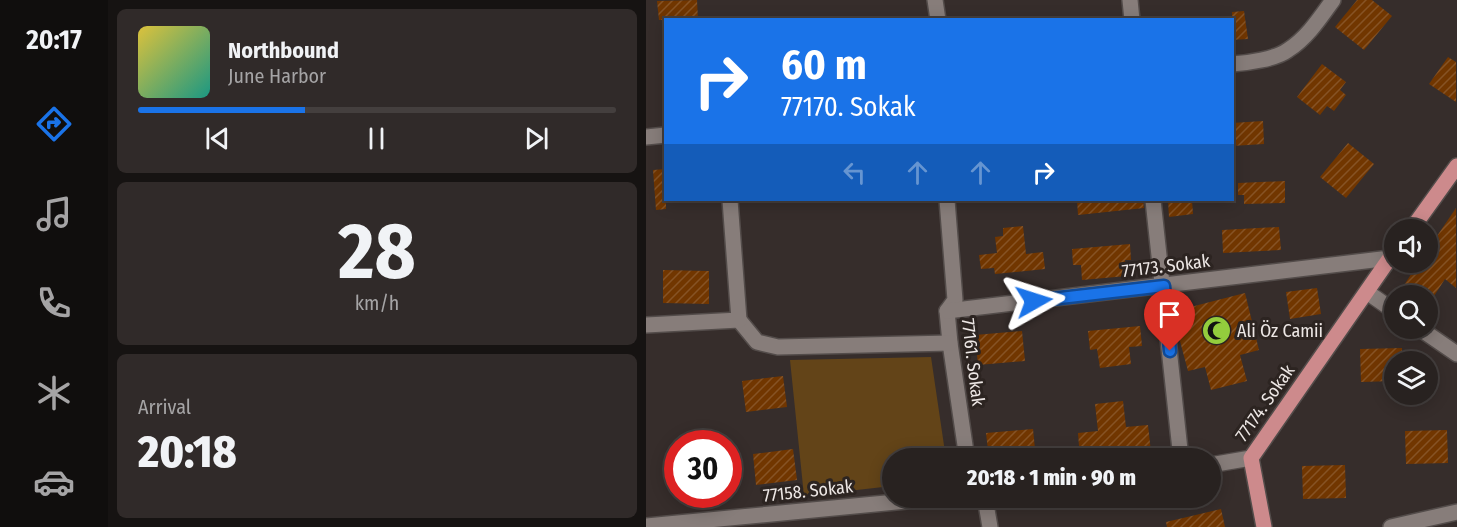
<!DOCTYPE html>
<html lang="en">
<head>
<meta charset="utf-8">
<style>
	body { margin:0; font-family:"Fira Sans Condensed",sans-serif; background:#302a29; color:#f1f3f6; height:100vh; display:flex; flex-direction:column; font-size:22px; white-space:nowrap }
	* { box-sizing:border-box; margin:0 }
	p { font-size:20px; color:#a5a4a5 }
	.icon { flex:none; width:33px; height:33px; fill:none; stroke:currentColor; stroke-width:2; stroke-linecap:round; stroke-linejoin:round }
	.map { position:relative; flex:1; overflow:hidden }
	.side { display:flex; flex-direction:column; gap:9px; padding:9px; background:#161312; width:538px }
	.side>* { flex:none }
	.banner { position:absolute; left:18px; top:18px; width:570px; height:183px; border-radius:0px; box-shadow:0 3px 15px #0003,0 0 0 2px #443f3e; background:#1a73e8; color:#fff; overflow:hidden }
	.tools { position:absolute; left:738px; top:219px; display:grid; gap:12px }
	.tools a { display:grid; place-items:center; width:54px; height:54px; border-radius:50%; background:#282220; box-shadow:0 3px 15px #0003,0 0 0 2px #443f3e; font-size:30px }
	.speed { position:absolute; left:18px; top:430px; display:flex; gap:12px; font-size:30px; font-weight:700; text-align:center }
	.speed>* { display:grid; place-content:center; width:78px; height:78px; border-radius:50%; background:#282220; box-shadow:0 3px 15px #0003,0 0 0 2px #443f3e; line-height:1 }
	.speed .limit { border:9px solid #d22; background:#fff; color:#111 }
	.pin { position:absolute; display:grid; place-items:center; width:51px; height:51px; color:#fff; margin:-62px -26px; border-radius:50% 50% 50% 0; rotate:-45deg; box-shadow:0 0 6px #0007 }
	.pin .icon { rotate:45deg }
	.me { position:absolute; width:66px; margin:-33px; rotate:84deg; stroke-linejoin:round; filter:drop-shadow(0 0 4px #0008) }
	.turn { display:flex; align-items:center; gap:21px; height:126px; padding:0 18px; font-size:27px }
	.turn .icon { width:78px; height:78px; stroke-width:2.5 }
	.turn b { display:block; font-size:42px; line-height:51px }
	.lanes { display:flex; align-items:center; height:57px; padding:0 18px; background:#0003; justify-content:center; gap:30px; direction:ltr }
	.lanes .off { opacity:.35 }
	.big { font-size:45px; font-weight:800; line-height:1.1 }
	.side .tile { flex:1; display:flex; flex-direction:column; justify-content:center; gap:9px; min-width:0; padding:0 21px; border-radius:9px; background:#302a29 }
	.side .dial { align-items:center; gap:0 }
	.dial b { font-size:78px; line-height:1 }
	.song { display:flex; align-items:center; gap:18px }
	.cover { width:72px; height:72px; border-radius:9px; background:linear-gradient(135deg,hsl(50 70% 55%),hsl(170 70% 35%)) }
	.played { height:6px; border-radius:3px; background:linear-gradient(90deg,#1a73e8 35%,#443f3e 35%) }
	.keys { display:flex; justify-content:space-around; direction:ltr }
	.trip { position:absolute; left:236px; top:448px; width:339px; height:60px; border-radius:30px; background:#282220; box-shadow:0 3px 15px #0003,0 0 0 2px #443f3e; font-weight:800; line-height:60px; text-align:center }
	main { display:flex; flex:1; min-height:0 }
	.tabs { display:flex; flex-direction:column; width:108px; justify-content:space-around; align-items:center; background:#100e0d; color:#a5a4a5 }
	.tabs .icon { width:42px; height:42px }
	.tabs .on { color:#1a73e8 }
	.tabs b { font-size:27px; color:#f1f3f6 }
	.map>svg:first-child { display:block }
</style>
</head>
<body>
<main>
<nav class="tabs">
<b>20:17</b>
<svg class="icon on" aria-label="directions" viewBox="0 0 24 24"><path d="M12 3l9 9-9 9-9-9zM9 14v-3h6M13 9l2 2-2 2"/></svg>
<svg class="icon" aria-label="music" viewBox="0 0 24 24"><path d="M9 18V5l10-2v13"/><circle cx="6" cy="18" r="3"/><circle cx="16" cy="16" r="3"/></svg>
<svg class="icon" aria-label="phone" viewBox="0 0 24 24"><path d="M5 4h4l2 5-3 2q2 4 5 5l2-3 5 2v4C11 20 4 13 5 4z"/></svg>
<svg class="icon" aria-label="climate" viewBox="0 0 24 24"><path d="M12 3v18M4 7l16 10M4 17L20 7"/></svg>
<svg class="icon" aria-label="car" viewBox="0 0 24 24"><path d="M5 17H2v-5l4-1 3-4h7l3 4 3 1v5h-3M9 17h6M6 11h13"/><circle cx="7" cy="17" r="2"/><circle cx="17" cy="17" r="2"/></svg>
</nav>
<section class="side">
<div class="tile">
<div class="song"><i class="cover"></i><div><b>Northbound</b><p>June Harbor</p></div></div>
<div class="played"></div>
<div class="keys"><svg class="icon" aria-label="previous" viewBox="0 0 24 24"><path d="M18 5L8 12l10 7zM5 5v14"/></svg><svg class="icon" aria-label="pause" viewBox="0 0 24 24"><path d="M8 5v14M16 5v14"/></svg><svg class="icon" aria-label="next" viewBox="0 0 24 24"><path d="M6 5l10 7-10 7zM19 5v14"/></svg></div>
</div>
<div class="tile dial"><b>28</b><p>km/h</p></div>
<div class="tile"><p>Arrival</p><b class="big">20:18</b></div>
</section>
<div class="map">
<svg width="811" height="527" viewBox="0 0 811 527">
	<defs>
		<pattern id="building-hatch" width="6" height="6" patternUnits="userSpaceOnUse" patternTransform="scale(1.5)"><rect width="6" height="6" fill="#713600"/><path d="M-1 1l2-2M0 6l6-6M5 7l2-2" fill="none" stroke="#865325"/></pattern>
	</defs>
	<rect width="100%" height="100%" fill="#362d2b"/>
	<polygon fill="#634418" points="285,357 300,459 246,459 246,486 158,496 144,360"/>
	<g fill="url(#building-hatch)">
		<polygon points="51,0 52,20 13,20 11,1"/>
		<polygon points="711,0 726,0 746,16 718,50 689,27"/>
		<polygon points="598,11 602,39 586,40 586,12"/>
		<polygon points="802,57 810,62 810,102 783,84"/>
		<polygon points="676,64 700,82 694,90 700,95 688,111 681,106 674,115 651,97"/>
		<polygon points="617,121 618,144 586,146 586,123"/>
		<polygon points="702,143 728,164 700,198 674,177"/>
		<polygon points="20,169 20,209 10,210 7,170"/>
		<polygon points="639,181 639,203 598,204 598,195 592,195 592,183"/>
		<polygon points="431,200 497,200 498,208 432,215"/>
		<polygon points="522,200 546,200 547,214 523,217"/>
		<polygon points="810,208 810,288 799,279 788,296 751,296 773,262 782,262 782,245 789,235 791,236"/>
		<polygon points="377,226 380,254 397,252 399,269 349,274 348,268 335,269 333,255 351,253 349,237 357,236 357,228"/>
		<polygon points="633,227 635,250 577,253 576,230"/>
		<polygon points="484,244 485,260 479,260 481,276 436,280 435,265 427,265 426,249"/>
		<polygon points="17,270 63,271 63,304 17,303"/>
		<polygon points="671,288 675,314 644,319 640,292"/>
		<polygon points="599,293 613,350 594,355 601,381 565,390 559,367 542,371 531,330 529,311"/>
		<polygon points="494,326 496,346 483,347 485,364 454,368 451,349 444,350 442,331"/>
		<polygon points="376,331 379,361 332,365 329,335"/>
		<polygon points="756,348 756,362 748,362 748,381 715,382 714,349"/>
		<polygon points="137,376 141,407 100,412 96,381"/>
		<polygon points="477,401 480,427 502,425 505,452 434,459 432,433 452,431 449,404"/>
		<polygon points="387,429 390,459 343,459 340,433"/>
		<polygon points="801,430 802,463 760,464 759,431"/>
		<polygon points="147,449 151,480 110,485 107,454"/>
		<polygon points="699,465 700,498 657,499 656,466"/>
		<polygon points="575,509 579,527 521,527 520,522"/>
	</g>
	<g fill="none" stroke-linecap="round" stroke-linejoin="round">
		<defs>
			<g id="minor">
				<polyline points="289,0 292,20"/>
				<polyline points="484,0 486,20"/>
				<path d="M586,64C602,63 630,59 642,50C661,38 674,18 687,0"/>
				<polyline points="0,137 20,135"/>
				<polyline points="301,200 309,300 301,311 304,343 321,459"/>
				<polyline points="507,200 535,459"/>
				<polyline points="721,292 748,311"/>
				<polyline points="301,311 744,258"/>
				<polyline points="93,320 111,342 132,347 304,343"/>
				<polyline points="0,325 93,320 84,200"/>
				<polyline points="773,328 811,354"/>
				<polyline points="564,465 605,458"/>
				<polyline points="339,498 344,527"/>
				<polyline points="0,526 292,498"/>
				<polyline points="745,527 811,512"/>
			</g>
			<g id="major">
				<polyline points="765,230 811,166"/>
				<polyline points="618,527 605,458 748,252"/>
			</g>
		</defs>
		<use href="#minor" stroke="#534c4a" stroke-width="18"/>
		<use href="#major" stroke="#534c4a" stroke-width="18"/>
		<use href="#minor" stroke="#877d7a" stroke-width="15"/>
		<use href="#major" stroke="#cd8a8c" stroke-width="15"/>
	</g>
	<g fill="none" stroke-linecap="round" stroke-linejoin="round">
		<defs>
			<polyline id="route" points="388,301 518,286 524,351"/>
		</defs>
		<use href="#route" stroke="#114b97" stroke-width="15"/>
		<use href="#route" stroke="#1a73e8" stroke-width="10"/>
	</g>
	<defs>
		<symbol id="mosque-disc" viewBox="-11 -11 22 22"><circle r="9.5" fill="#93cd3d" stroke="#2c2421"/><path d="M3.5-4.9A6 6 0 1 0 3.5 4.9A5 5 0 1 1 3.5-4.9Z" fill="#111"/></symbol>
	</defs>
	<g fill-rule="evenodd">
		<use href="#mosque-disc" x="554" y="314" width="33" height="33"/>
	</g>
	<g text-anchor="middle" stroke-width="6" stroke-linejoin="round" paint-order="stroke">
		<g font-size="18" fill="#ede7e5" stroke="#2c2421">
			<text transform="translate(520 266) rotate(-7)" y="6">77173. Sokak</text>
			<text transform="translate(327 362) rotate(83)" y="6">77161. Sokak</text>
			<text transform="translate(619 403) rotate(-55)" y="6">77174. Sokak</text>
			<text transform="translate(162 491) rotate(-6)" y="6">77158. Sokak</text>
		</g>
		<g font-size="18" fill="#ede7e5" stroke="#2c2421" text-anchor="start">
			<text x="591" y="337">Ali Öz Camii</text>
		</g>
	</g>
</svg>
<div class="tools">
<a><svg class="icon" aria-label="sound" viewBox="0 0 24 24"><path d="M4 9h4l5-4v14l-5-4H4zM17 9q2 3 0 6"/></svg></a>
<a><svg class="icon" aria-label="search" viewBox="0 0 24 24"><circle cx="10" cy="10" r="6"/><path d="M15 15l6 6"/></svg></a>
<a><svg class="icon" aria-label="layers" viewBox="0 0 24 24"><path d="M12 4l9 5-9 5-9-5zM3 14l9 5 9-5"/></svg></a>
</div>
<div class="speed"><div class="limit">30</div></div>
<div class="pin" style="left:524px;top:351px;background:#d93025"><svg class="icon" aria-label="arrive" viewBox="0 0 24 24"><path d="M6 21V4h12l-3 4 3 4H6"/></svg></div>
<svg class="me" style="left:388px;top:301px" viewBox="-20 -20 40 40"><path d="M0-17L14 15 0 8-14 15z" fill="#1a73e8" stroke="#fff" stroke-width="4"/></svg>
<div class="trip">20:18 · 1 min · 90 m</div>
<div class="banner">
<div class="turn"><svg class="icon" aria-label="right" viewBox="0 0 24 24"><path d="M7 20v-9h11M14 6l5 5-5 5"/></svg><div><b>60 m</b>77170. Sokak</div></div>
<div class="lanes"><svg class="icon off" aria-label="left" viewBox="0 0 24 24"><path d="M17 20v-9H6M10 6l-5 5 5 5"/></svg><svg class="icon off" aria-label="ahead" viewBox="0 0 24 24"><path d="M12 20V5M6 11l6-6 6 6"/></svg><svg class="icon off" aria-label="ahead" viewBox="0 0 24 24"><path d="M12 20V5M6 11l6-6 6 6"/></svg><svg class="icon" aria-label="right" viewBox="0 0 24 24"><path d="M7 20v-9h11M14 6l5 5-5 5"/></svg></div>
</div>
</div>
</main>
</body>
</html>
